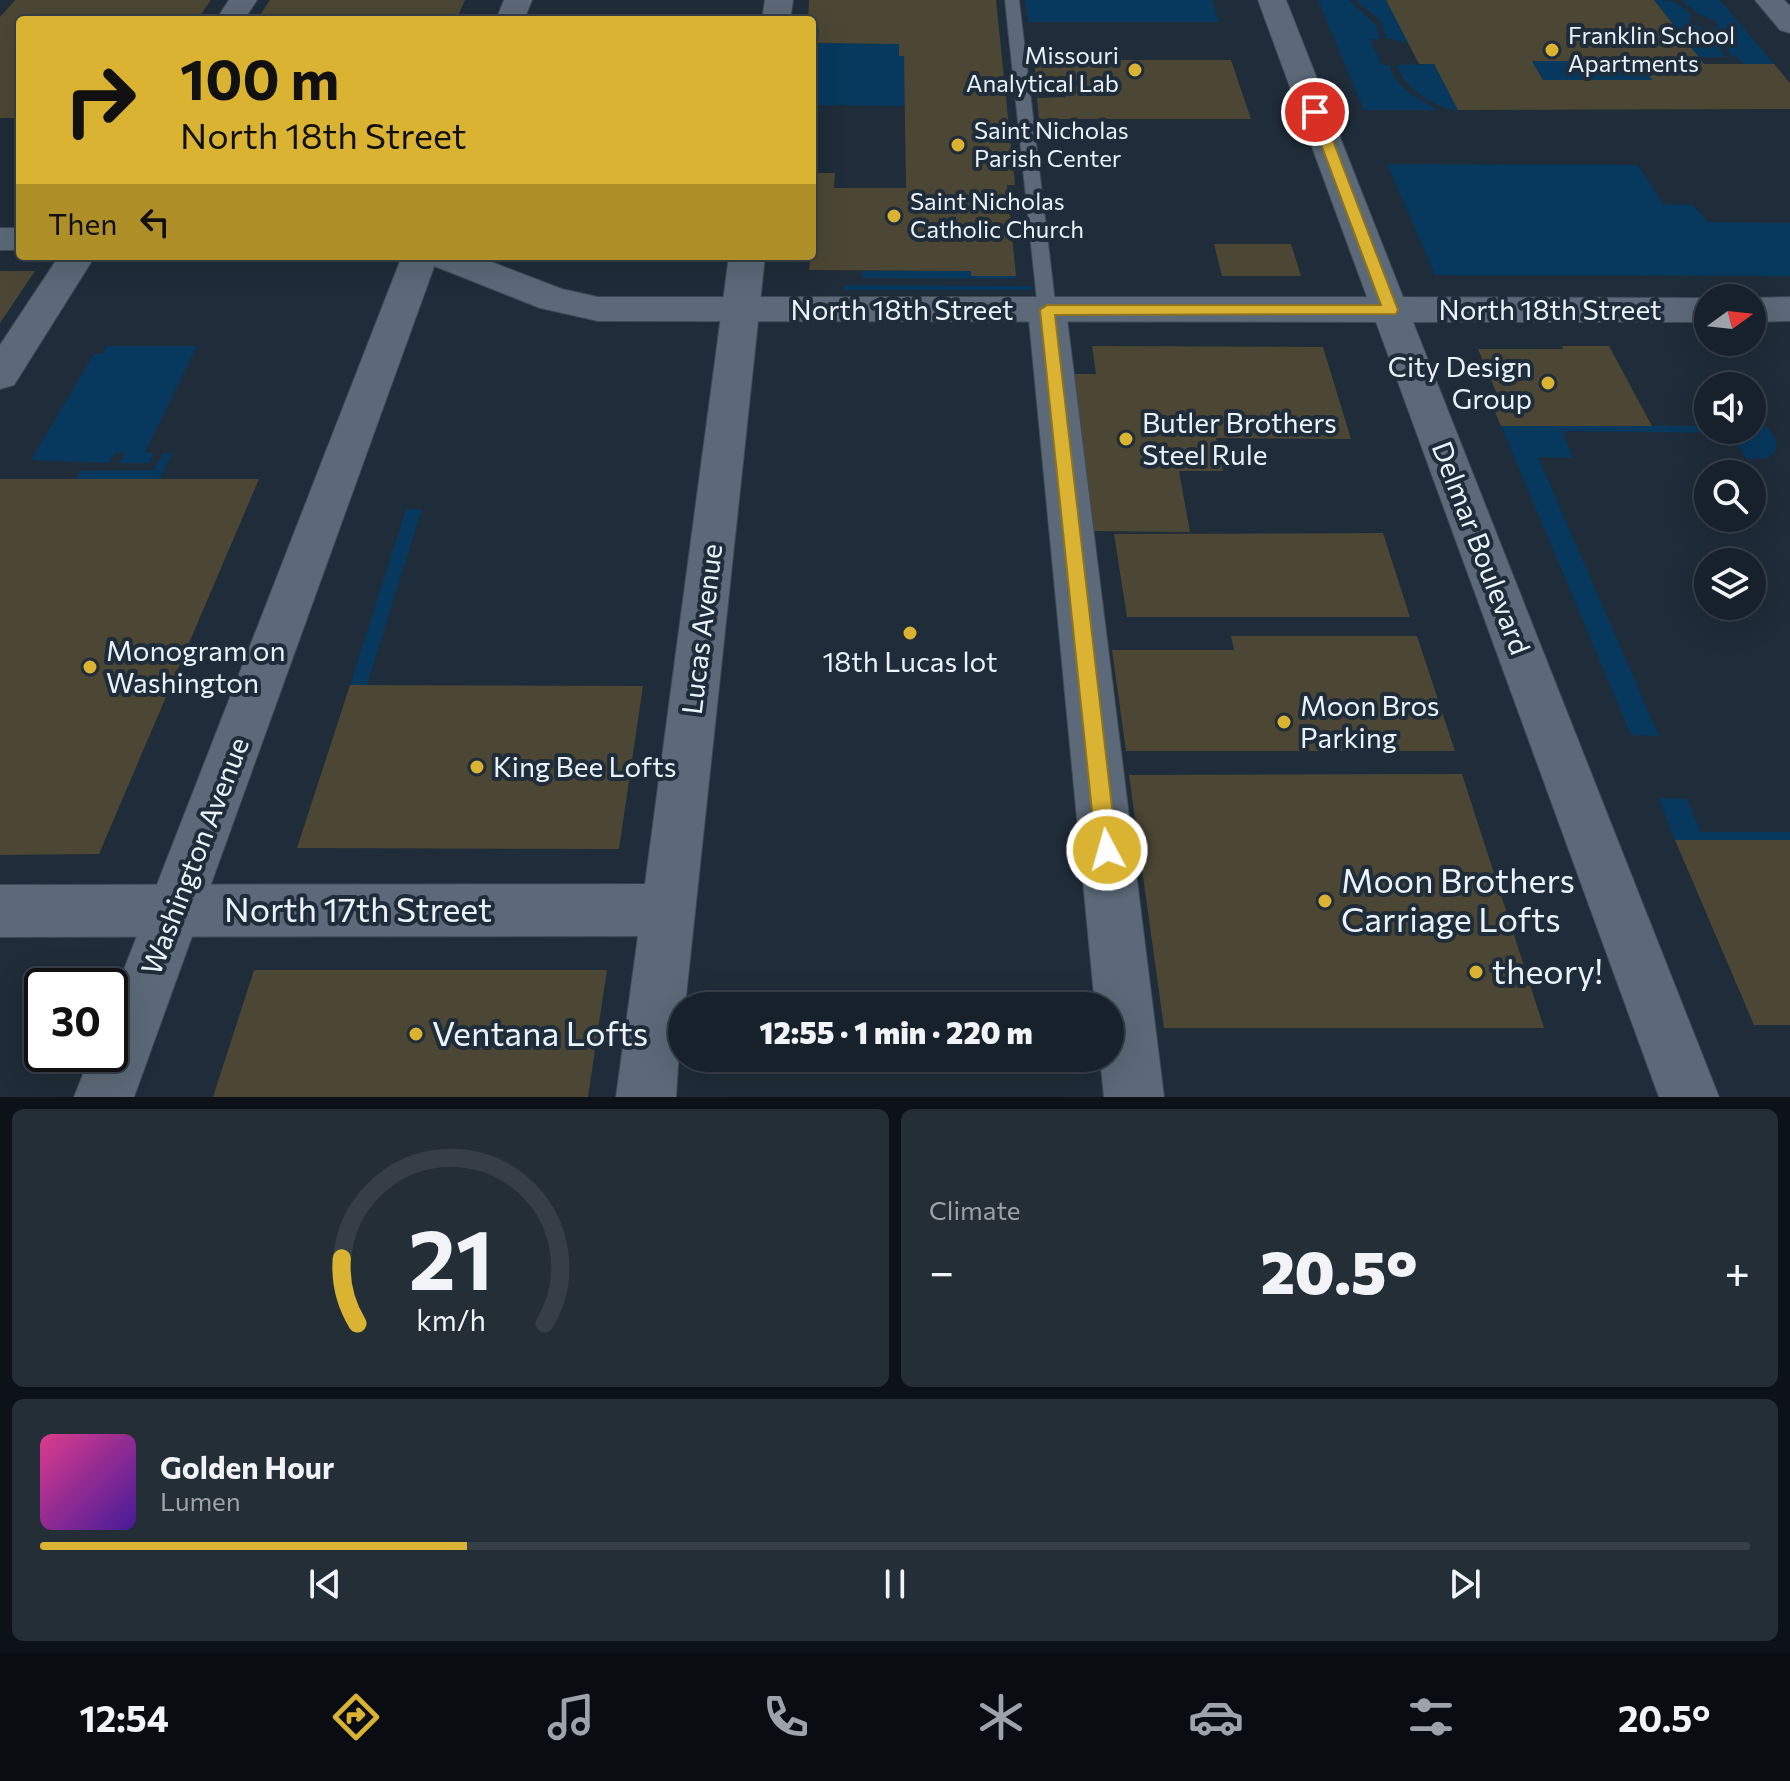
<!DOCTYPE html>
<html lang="en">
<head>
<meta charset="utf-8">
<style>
	body { margin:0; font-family:Commissioner,sans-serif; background:#242e37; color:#f1f3f6; height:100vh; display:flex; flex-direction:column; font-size:30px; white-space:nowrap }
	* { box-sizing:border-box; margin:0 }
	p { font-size:26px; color:#9ea3a9 }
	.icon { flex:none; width:44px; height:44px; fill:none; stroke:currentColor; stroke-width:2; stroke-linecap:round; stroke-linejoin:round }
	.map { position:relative; height:1097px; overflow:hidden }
	.panel { display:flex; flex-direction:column; gap:12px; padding:12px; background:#0d1218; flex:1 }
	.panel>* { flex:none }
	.top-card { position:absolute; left:16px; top:16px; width:800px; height:244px; border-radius:8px; box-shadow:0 8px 32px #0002,0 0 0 2px #363e47; background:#dab333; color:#111; overflow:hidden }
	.needle { width:52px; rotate:75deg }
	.fabs { position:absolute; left:1694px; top:284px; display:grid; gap:16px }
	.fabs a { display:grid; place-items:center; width:72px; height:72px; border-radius:50%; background:#17212b; box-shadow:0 8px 32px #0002,0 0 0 2px #363e47; font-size:40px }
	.speed { position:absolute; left:24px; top:968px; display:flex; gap:16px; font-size:40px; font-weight:700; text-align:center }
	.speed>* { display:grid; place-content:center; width:104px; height:104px; border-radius:50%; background:#17212b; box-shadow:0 8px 32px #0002,0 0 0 2px #363e47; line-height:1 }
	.speed .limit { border:4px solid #111; border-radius:12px; background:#fff; color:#111 }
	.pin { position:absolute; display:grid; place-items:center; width:68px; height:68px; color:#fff; margin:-34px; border:4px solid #fff; border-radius:50%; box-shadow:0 2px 8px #0007 }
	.me { position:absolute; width:88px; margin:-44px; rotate:354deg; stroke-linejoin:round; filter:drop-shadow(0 0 6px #0008) }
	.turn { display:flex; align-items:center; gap:28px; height:168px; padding:0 32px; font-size:36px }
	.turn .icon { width:104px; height:104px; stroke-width:2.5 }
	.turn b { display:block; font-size:56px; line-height:68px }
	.then { display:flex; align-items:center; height:76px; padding:0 32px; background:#0003; gap:16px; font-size:30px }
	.big { font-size:60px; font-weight:800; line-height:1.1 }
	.panel .widget { flex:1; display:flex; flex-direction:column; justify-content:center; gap:12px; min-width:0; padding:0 28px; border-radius:12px; background:#242e37 }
	.panel .dial { align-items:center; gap:0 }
	.dial svg { height:208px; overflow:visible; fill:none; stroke:#363e47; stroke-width:7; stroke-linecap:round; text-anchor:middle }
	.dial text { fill:#f1f3f6; stroke:none }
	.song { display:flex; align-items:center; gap:24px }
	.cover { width:96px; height:96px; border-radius:12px; background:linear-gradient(135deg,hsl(330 70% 55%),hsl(260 70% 35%)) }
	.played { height:8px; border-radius:4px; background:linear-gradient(90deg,#dab333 25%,#363e47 25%) }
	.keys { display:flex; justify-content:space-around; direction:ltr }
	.heat { display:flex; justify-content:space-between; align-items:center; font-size:44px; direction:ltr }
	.panel .tiles { flex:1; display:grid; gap:12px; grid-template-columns:1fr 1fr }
	.widget:last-child { grid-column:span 2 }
	.trip { position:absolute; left:668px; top:992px; width:456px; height:80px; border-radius:40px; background:#17212b; box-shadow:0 8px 32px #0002,0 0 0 2px #363e47; font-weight:800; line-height:80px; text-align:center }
	.tab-bar { display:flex; height:128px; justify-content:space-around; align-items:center; background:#090d11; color:#9ea3a9 }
	.tab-bar .icon { width:56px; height:56px }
	.tab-bar .current { color:#dab333 }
	.tab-bar b { font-size:36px; color:#f1f3f6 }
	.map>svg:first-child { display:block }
</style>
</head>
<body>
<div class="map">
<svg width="1790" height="1097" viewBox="0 0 1790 1097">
	<rect width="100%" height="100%" fill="#1f2c39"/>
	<g fill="#07385d">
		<polygon points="1025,0 1212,0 1219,22 1028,22"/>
		<path d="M1318,0H1349L1376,25L1380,39H1370L1382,65H1390C1392,86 1422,100 1438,110H1364Z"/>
		<polygon points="1355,0 1386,0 1408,43 1386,38 1380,20"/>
		<path d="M1654,0C1675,0 1677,2 1693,16L1689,18L1690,22L1704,29L1726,57H1698Z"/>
		<polygon points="1681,0 1720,0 1774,64 1744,64 1737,57 1732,56 1712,29 1718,27 1717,21 1700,15"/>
		<polygon points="812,29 819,29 819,43 899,44 899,56 904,56 905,106 812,105"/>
		<polygon points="1532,61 1638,61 1652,80 1543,80"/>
		<path d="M1434,64L1458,110C1436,110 1403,87 1397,65Z"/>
		<polygon points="1387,164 1638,165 1663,204 1693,205 1708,222 1790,223 1790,276 1435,275"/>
		<polygon points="862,271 971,271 972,276 1016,276 1017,279 862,278"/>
		<polygon points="845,285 1032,286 1033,290 844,290"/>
		<polygon points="107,346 197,346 145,452 154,453 149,463 120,463 125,452 116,453 109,463 31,460 94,354 103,354"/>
		<polygon points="1501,426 1708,426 1708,430 1752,430 1752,426 1767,426 1776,440 1776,450 1768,458 1746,459 1731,433 1562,431 1573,458 1538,457 1659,736 1631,735"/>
		<polygon points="163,453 172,453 159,479 76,479 80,471 154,470"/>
		<polygon points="406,509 422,509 367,685 350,685"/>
		<polygon points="1658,798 1687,799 1701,832 1790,832 1790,840 1675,840"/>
	</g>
	<g fill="#4c4634" fill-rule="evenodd">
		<polygon points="15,0 211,0 197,20 20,20 20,118 0,118 0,17"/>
		<polygon points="270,0 465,0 456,20 257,20"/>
		<polygon points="809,0 996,0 1015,185 1007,185 1016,276 971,276 971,271 809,270 810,261 799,261 800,256 812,256 812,173 835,173 834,188 906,188 904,56 899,56 899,44 818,43 819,29 812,29 812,20 808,20"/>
		<path d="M1386,0H1654L1704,64H1774L1790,83V109L1458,110L1434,64H1419ZM1532,61H1638L1652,80H1543Z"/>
		<polygon points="1034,60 1231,60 1251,119 1039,119 1037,98 1066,97 1064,85 1083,85 1082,80 1036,80"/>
		<polygon points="1214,244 1291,244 1301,276 1222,276"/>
		<polygon points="0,271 35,271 0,323"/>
		<polygon points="1092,346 1323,347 1351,439 1216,438 1223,471 1179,471 1190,532 1092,531 1071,374 1096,374"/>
		<polygon points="1562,346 1609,346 1652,426 1501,426 1487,394 1497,394 1478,349 1563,349"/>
		<polygon points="0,479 259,479 99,854 0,855"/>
		<polygon points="1383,533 1410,617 1127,617 1114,534"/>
		<polygon points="1231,636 1417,636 1455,751 1126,751 1112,650 1234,650"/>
		<polygon points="350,685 643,686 619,849 297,848"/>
		<polygon points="1462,774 1544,1028 1164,1028 1129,775"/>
		<polygon points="1675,840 1790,840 1790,1025 1754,1025"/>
		<polygon points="254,970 607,970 588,1097 213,1097"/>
	</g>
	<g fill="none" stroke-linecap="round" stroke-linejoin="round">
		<defs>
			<polygon id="service" points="1005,0 1019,0 1056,310 1047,316 1038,310"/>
			<g id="minor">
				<polygon points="229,0 257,0 244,20 216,20"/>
				<polygon points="765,0 793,0 790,20 762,20"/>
				<polygon points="59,256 95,256 14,385 0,389 0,345"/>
				<polygon points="729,256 765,256 685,1006 682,1006 676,1097 616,1097 638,936 0,937 0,885 645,884"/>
				<polygon points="1047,298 1060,301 1066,310 1164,1097 1104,1097 1100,1058 1110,1058 1110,1006 1095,1006 1028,310 1034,301"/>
			</g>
			<g id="tertiary">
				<polygon points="1258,0 1286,0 1403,297 1709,298 1708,322 1413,322 1719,1097 1659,1097 1376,322 598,321 540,308 429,264 424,256 476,256 562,289 598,297 1367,297"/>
				<rect x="0" y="228" width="20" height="22"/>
				<polygon points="1790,297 1790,321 1752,322 1751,298"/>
			</g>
			<g id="secondary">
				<polygon points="504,0 532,0 524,20 496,20"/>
				<polygon points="1755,0 1784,0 1790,6 1790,33 1780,30"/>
				<polygon points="402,256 438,256 134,1097 74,1097 91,1054 110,1054 110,1005"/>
			</g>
		</defs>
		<use href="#service" stroke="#3e4954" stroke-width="2"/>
		<use href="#minor" stroke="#3e4954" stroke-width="2"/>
		<use href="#tertiary" stroke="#3e4954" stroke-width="2"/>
		<use href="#secondary" stroke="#3e4954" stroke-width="2"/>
		<use href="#service" fill="#5b6978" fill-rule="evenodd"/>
		<use href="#minor" fill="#5b6978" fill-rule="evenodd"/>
		<use href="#tertiary" fill="#5b6978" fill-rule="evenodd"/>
		<use href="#secondary" fill="#5b6978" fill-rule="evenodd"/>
	</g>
	<polygon fill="#dab333" stroke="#8e7421" stroke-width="2" points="1311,109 1322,112 1398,310 1396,314 1055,315 1117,850 1114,858 1107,861 1099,858 1096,850 1040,310 1047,305 1381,305 1309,112"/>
	<g fill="#dab333" stroke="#1f2c39" stroke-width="3">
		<circle cx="1552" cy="50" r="8"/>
		<circle cx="1135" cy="70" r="8"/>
		<circle cx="958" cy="145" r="8"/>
		<circle cx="894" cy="216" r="8"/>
		<circle cx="1548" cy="383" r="8"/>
		<circle cx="1126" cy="439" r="8"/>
		<circle cx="910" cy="633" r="8"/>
		<circle cx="90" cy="667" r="8"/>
		<circle cx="1284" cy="722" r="8"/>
		<circle cx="477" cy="767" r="8"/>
		<circle cx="1325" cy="901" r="8"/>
		<circle cx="1476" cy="972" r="8"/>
		<circle cx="416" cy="1034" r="8"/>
	</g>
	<g text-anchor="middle" stroke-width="8" stroke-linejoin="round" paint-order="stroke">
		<g font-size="24" fill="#eaf2fa" stroke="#1f2c39" text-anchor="start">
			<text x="1568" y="44">Franklin School<tspan x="1568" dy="28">Apartments</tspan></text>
			<text x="1119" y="64" text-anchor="end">Missouri<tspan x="1119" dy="28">Analytical Lab</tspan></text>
			<text x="974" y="139">Saint Nicholas<tspan x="974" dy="28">Parish Center</tspan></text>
			<text x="910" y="210">Saint Nicholas<tspan x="910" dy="28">Catholic Church</tspan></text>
		</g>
		<g font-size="28" fill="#eaf2fa" stroke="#1f2c39">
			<text x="902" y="320">North 18th Street</text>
			<text x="1550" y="320">North 18th Street</text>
			<text transform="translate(1481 548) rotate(69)" y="10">Delmar Boulevard</text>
			<text transform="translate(702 629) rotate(-83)" y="10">Lucas Avenue</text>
			<text transform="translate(195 856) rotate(-69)" y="10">Washington Avenue</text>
		</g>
		<g font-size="28" fill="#eaf2fa" stroke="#1f2c39" text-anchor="start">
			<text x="1532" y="377" text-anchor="end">City Design<tspan x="1532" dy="32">Group</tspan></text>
			<text x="1142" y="433">Butler Brothers<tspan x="1142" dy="32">Steel Rule</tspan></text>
			<text x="106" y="661">Monogram on<tspan x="106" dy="32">Washington</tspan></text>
			<text x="910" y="672" text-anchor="middle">18th Lucas lot</text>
			<text x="1300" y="716">Moon Bros<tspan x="1300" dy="32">Parking</tspan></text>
			<text x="493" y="777">King Bee Lofts</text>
		</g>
		<g font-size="34" fill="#eaf2fa" stroke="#1f2c39" text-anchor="start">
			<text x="1341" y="893">Moon Brothers<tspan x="1341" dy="39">Carriage Lofts</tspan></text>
			<text x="1492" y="984">theory!</text>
			<text x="432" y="1046">Ventana Lofts</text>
		</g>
		<g font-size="34" fill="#eaf2fa" stroke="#1f2c39">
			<text x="358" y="922">North 17th Street</text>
		</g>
	</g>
</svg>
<div class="fabs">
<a><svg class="needle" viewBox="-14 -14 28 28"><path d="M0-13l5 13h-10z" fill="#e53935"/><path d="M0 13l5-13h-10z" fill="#9ea3a9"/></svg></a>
<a><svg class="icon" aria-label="sound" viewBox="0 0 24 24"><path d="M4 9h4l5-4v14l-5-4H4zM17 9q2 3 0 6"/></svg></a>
<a><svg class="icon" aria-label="search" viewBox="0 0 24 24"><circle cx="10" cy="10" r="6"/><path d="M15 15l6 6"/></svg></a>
<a><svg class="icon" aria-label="layers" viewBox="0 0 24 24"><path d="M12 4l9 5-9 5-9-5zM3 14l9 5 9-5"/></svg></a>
</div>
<div class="speed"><div class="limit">30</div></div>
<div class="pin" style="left:1315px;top:112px;background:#d93025"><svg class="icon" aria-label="arrive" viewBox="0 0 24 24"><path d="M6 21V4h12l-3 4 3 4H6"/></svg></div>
<svg class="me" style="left:1107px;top:850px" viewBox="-20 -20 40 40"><circle r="17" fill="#dab333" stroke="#fff" stroke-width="3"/><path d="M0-11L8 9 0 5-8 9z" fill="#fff"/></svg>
<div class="trip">12:55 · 1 min · 220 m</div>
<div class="top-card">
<div class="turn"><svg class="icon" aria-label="right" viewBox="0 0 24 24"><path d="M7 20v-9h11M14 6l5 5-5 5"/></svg><div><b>100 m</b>North 18th Street</div></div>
<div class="then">Then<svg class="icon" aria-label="left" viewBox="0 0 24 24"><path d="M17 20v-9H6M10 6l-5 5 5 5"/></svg></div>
</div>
</div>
<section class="panel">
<div class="tiles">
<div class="widget dial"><svg viewBox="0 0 100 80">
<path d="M14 69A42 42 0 1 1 86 69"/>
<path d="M14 69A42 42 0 0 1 8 44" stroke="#dab333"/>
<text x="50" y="56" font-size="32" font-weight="700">21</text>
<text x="50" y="72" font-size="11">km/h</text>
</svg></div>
<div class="widget"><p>Climate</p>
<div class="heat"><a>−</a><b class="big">20.5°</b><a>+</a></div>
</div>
<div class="widget">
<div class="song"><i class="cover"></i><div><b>Golden Hour</b><p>Lumen</p></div></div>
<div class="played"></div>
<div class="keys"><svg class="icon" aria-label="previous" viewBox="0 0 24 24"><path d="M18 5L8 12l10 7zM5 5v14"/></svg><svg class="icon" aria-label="pause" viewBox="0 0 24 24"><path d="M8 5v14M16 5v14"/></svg><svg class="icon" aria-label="next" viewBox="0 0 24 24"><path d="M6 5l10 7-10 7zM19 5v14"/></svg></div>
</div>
</div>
</section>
<nav class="tab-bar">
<b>12:54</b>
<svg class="icon current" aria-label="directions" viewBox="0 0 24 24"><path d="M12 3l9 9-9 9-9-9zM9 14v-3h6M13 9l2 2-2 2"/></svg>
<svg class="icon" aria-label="music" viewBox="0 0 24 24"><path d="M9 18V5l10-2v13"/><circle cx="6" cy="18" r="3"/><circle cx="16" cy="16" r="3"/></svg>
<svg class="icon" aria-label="phone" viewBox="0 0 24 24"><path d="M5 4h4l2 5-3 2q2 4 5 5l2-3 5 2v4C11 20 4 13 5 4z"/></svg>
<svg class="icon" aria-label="climate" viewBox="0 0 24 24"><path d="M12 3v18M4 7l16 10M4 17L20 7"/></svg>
<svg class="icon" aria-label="car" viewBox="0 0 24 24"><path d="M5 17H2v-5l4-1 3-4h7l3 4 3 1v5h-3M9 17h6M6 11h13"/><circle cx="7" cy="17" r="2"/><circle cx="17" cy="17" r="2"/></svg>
<svg class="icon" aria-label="filters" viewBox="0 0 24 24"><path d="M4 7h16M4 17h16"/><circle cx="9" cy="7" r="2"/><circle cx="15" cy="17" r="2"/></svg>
<b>20.5°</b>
</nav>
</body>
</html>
